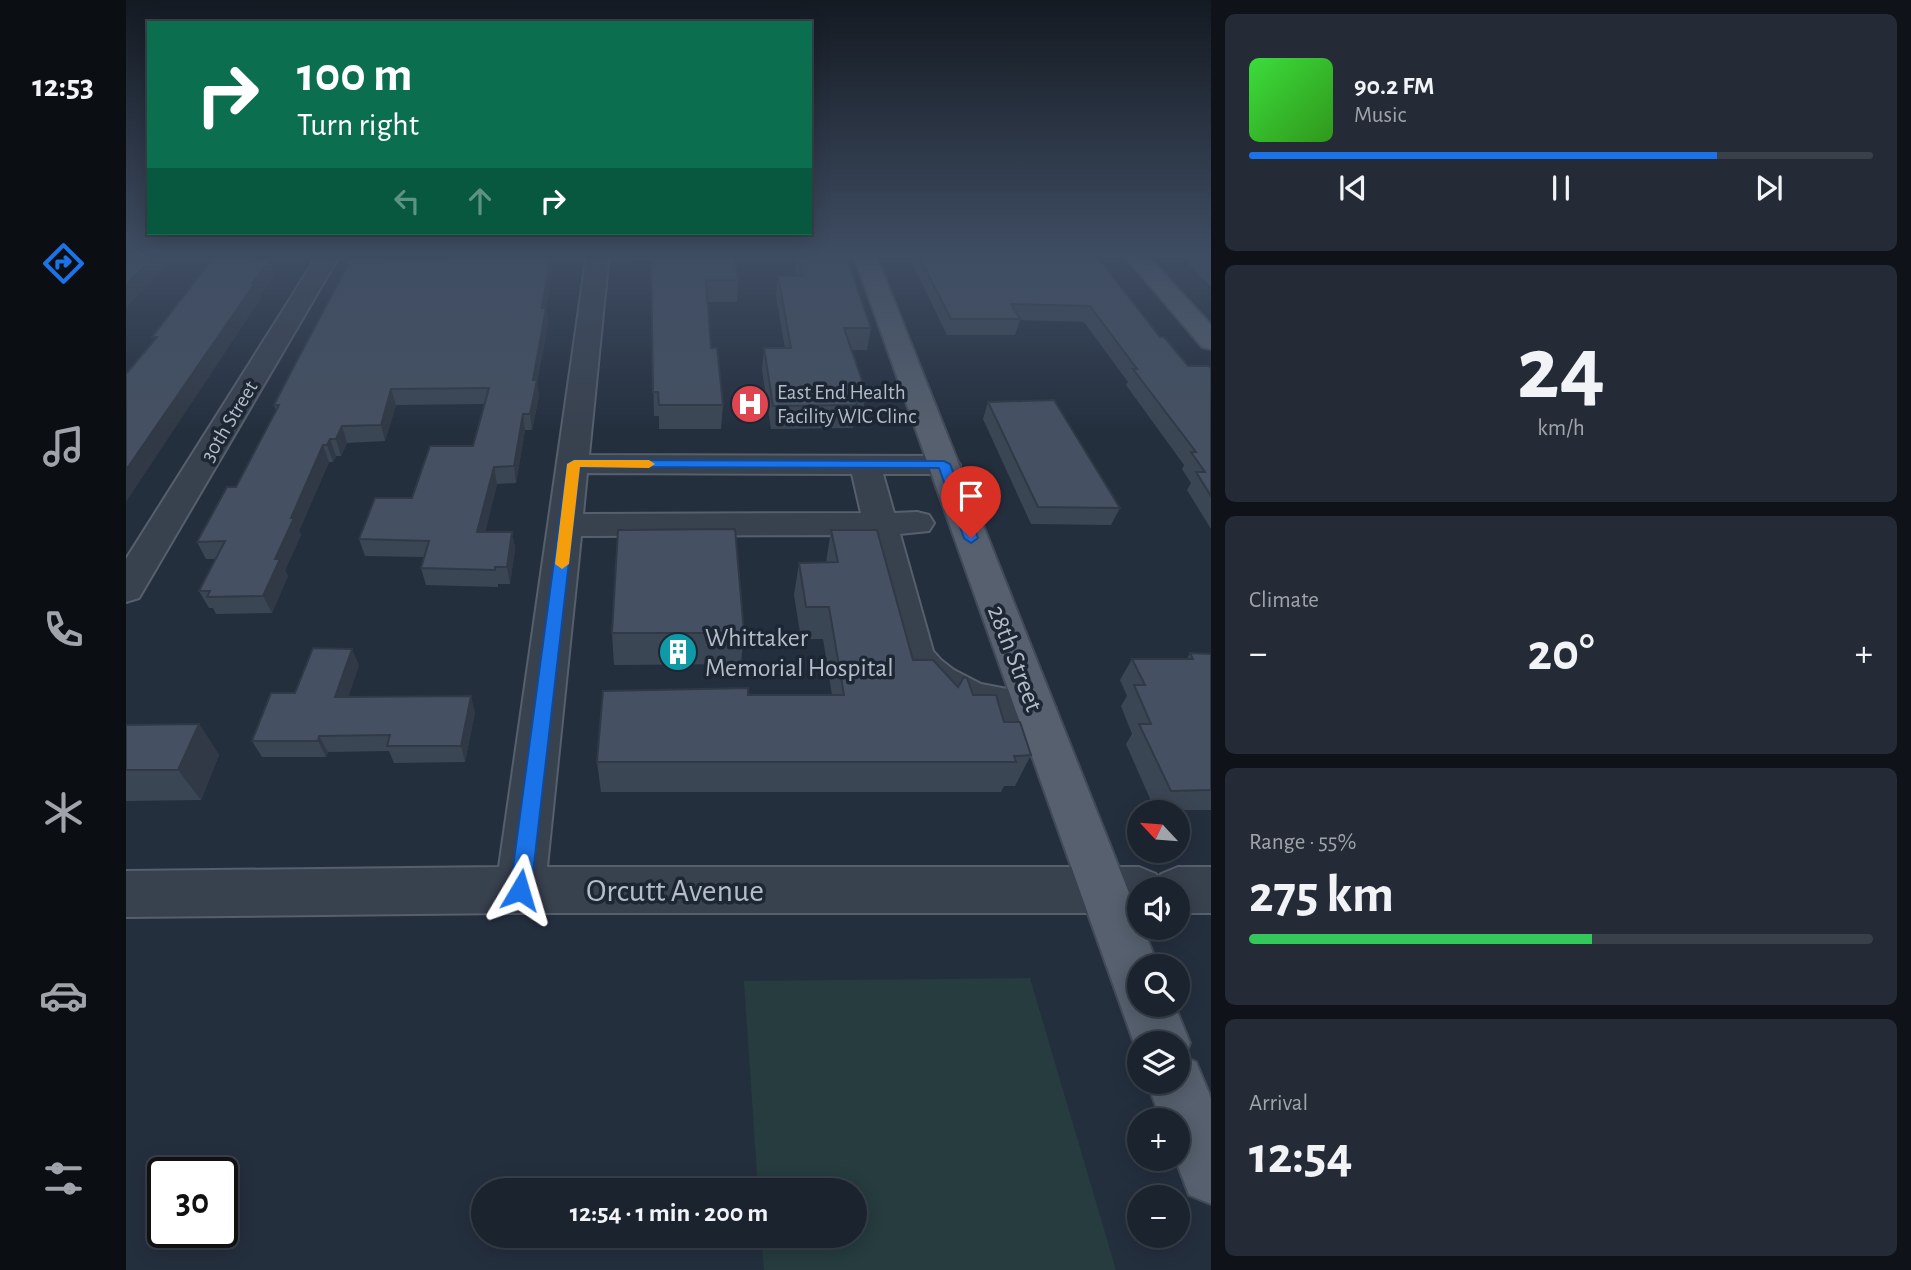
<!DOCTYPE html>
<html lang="en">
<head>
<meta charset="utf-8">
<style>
	body { margin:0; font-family:"Alegreya Sans",sans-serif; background:#242b36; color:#f1f3f6; height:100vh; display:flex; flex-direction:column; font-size:26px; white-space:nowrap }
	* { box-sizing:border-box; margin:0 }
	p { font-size:23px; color:#a0a4aa }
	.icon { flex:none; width:38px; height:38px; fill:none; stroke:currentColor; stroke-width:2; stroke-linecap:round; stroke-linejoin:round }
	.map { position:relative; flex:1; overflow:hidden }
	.sheet { display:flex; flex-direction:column; gap:14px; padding:14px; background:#0f1319; width:700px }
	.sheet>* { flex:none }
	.top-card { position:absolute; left:21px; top:21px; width:665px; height:214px; border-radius:0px; box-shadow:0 4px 18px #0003,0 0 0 2px #39404a; background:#0b6e4f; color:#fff; overflow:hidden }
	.needle { width:46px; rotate:296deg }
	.buttons { position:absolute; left:1001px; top:800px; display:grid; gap:14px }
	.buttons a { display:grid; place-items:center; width:63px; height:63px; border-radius:50%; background:#1b232e; box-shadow:0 4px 18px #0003,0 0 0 2px #39404a; font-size:35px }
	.speed { position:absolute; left:21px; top:1157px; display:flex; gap:14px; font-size:35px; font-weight:700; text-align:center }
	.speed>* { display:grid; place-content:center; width:91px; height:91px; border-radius:50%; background:#1b232e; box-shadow:0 4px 18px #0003,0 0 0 2px #39404a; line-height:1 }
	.speed .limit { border:4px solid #111; border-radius:10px; background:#fff; color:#111 }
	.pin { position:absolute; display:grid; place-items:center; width:60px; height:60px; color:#fff; margin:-72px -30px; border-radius:50% 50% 50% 0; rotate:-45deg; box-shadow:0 0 7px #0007 }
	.pin .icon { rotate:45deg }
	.me { position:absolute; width:77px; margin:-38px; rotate:7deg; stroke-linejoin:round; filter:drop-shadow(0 0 5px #0008) }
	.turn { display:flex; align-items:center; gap:24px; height:147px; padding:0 35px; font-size:32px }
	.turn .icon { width:91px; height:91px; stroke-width:2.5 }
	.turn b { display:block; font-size:49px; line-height:60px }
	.lanes { display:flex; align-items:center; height:66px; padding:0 35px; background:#0003; justify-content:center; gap:35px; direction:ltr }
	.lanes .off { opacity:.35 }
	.big { font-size:52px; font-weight:700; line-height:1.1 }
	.sheet .tile { flex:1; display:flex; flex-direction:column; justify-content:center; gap:10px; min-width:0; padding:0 24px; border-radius:10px; background:#242b36 }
	.sheet .dial { align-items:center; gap:0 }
	.dial b { font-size:91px; line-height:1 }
	.song { display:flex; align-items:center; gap:21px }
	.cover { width:84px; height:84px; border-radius:10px; background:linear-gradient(135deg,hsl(120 70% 55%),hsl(110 70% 35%)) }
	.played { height:7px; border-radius:4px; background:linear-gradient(90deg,#1a73e8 75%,#39404a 75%) }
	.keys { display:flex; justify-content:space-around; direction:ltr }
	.heat { display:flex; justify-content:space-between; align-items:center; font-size:38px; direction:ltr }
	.charge { height:10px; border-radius:5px; background:linear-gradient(90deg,#34c759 55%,#39404a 0) }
	.trip { position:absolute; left:345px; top:1178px; width:396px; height:70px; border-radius:35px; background:#1b232e; box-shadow:0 4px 18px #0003,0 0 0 2px #39404a; font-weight:700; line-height:70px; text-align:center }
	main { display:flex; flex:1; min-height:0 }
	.tab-bar { display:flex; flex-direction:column; width:126px; justify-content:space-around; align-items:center; background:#0b0e12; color:#a0a4aa }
	.tab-bar .icon { width:49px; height:49px }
	.tab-bar .on { color:#1a73e8 }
	.tab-bar b { font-size:32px; color:#f1f3f6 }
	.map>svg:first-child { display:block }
</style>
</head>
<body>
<main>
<nav class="tab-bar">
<b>12:53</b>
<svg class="icon on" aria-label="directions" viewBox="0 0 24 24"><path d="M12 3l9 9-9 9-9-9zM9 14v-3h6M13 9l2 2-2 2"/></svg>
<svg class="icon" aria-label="music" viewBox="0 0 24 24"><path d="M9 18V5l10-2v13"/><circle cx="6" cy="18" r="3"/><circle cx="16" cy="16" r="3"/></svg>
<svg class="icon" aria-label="phone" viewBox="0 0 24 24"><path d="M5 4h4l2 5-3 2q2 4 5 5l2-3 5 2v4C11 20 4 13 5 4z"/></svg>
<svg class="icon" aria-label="climate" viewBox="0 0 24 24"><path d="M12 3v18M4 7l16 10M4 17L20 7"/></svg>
<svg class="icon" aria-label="car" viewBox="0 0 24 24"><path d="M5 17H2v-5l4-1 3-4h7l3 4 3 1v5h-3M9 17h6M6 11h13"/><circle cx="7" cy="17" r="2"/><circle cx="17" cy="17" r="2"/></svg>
<svg class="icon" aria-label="filters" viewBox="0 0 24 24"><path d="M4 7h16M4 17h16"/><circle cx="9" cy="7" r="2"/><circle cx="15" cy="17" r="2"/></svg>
</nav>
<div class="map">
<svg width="1085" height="1270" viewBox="0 0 1085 1270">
	<rect width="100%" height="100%" fill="#242f3e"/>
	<polygon fill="#263c3f" points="904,978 990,1270 638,1270 635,1236 728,1236 728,1190 632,1190 618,981"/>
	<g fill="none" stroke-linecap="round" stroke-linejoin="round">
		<defs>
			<g id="minor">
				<polygon points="193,253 215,253 13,598 0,602 0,559"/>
				<path d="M461,253H483L463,455L818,456L829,458L834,465L829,472L818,474H757L768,513L791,512L803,515L808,523L803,531L774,534L807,651L815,660L828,670L855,684L924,697L930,709L924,721L909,725L858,718L813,701L786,681L769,657L740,535L455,536L421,867H1013L1030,874L1032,879L1035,874L1052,867H1085V913H1052V889H1013V913H394L0,917V871L373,867ZM461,473L726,474L735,513L457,514Z"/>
			</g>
			<g id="major">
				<polygon points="727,253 749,253 1013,918 1013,928 1017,928 1032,966 1013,966 1013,1004 1048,1004 1064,1043 1058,1057 1070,1062 1085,1098 1085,1204 1063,1195 1049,1158 1052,1158 1052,1120 1035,1120 1021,1082 1052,1082 1052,1043 1013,1043 1013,1055 1008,1043"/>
				<polygon points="996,253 1019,253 1085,325 1085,349 1076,347"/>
			</g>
		</defs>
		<use href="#minor" stroke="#565f6c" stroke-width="4"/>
		<use href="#major" stroke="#414a57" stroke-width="4"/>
		<use href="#minor" fill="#38414e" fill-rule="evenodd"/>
		<use href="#major" fill="#56606e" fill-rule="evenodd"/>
	</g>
	<g fill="#3b4654">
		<polygon points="365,253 429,253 420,309 422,324 411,382 413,396 406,430 399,430 390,483 371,484 359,532 386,532 389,549 384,584 372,584 372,587 300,585 295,568 298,557 239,556 233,539 286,498 347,446 358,404 270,405 259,441 221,443 215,456 210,456 207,462 203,462 173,531 175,535 159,570 162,576 146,613 90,614 87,608 83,608 73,591 90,559 80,559 71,542 110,487 150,410 148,405 320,260 364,256"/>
		<polygon points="504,253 608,253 612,280 611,302 582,302 585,348 597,405 595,429 533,429 533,416 528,416 525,260 505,260"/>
		<polygon points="671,253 745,328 741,350 726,350 740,392 736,415 729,415 727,428 645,429 636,370 638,348 659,348 650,297 652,276 669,276 669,273"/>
		<polygon points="781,253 952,253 1062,366 1085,369 1085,529 1061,490 1065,483 1056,469 1058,465 1000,385 1002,382 958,322 894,320 889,335 821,335"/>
		<polygon points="1052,253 1085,253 1085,287"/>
		<polygon points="862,402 994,508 985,525 905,524 857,419"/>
		<polygon points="705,530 787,660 847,695 878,722 905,755 889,786 878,786 875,792 475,792 471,762 622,695 706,695 697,639 675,639 668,595 673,563 700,563"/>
		<polygon points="486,633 618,633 615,664 488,665"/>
		<polygon points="1064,653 1085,654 1085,810 1029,810 1000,744 1006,734 995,706 1001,696 994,680 1006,659 1061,659"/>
		<polygon points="233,665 222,697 349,712 339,762 268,763 263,751 202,752 200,757 136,757 126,741 169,693"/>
		<polygon points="73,724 93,755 75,800 0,801 0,725"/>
	</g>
	<g fill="#303945">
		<polygon points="32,253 53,253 0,308 0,285"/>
		<polygon points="133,253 149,253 132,275 127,260"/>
		<polygon points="425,253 429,253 420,309 422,324 411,382 413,396 406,430 404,414 407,380"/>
		<polygon points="144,260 149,275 134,296 135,299 126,312 0,502 0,470 126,283"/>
		<polygon points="265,389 270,405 259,441 255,425"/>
		<polygon points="397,414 399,430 390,483 388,466"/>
		<polygon points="216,426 221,443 215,456 210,439"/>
		<polygon points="204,439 210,456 207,462 201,445"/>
		<polygon points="197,445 203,462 173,531 175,535 159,570 162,576 146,613 137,596 149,559 165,518"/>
		<polygon points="368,467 371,484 355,549 351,532"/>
		<polygon points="386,532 389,549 384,584 381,567"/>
		<polygon points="226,649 233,665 217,713 209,697"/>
		<polygon points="345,696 349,712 339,762 335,746"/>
		<polygon points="73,724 93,755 75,800 52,770"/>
		<polygon points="193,736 202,752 200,757 192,741"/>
	</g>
	<g fill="#455162" stroke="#303945" stroke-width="2">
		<polygon points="0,253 32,253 0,285"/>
		<polygon points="91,253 133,253 127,260 144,260 126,283 129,283 0,470 0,374 31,337 26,337"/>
		<polygon points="365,253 425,253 416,308 420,308 407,380 411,380 404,414 397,414 388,466 368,467 351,532 386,532 381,567 369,567 369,570 295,568 303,541 233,539 249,498 286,498 304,446 347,446 363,388 265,389 255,425 216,426 210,439 204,439 201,445 197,445 165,518 168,518 149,559 154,559 137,596 81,597 84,591 73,591 99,541 71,542 101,487 110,487 153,405 148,405 166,370 225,259 320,260 322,256 364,256"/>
		<polygon points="525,253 608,253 612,280 580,280 585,348 591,348 597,405 533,405 532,392 527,392"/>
		<polygon points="671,253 719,253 745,328 718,328 740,392 727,392 731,405 647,406 638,348 665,348 652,276 677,276"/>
		<polygon points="791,253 952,253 954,256 970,255 1034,337 1038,337 1062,366 1083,366 1085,369 1085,496 1070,472 1079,472 1065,452 1070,452 1007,369 1011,369 964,306 885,304 894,319 825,319"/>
		<polygon points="1072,253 1085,253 1085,265"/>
		<polygon points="928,400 994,508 912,507 862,402"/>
		<polygon points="609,529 618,633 486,633 492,530"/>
		<polygon points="705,530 751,530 787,660 807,660 832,687 838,677 841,678 847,695 870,695 878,722 894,722 905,755 888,756 890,762 471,762 477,691 622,688 622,695 718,695 703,607 680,607 673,563 712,562"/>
		<polygon points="187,648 226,649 209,697 345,696 335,746 261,746 264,735 193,736 192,741 126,741 145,693 169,693"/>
		<polygon points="1064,653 1085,654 1085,790 1045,791 1013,724 1025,724 1008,685 1019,685 1006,659 1067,659"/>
		<polygon points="73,724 52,770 0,770 0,725"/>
	</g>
	<linearGradient id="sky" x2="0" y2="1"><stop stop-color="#141a22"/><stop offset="0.59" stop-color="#3f4d63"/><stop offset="1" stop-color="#3f4d63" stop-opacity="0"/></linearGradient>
	<rect width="1085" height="431" fill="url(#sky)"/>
	<polygon fill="#1a73e8" stroke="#114b97" stroke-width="2" points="448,460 818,461 824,464 852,538 845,543 838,538 813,468 454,467 405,890 402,897 394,900 387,897 384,890 441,464"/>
	<polygon fill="#f59e0b" points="448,460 523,460 529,464 523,468 454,467 443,564 436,569 429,564 441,464"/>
	<defs>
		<symbol id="hospital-disc" viewBox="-11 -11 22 22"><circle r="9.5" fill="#e0444e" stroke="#1d2633"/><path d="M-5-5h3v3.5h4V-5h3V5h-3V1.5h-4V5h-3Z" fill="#fff"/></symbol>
		<symbol id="building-disc" viewBox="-11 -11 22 22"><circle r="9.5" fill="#0f9aa8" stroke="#1d2633"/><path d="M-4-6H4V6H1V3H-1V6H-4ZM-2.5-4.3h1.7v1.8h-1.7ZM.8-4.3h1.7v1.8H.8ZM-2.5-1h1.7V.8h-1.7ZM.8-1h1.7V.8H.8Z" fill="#fff"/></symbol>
	</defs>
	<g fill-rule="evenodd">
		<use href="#hospital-disc" x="602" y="382" width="44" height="44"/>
		<use href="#building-disc" x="530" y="630" width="44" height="44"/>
	</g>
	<g text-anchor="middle" stroke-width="7" stroke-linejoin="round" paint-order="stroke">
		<g font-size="21" fill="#b4bcc9" stroke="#1d2633" text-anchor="start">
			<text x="651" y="399">East End Health<tspan x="651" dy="24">Facility WIC Clinc</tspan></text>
		</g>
		<g font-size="21" fill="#b4bcc9" stroke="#1d2633">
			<text transform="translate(103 421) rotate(-59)" y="7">30th Street</text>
		</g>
		<g font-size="26" fill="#b4bcc9" stroke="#1d2633" text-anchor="start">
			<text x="579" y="646">Whittaker<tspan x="579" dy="30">Memorial Hospital</tspan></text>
		</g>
		<g font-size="26" fill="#b4bcc9" stroke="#1d2633">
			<text transform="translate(890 658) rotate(69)" y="9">28th Street</text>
		</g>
		<g font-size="32" fill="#b4bcc9" stroke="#1d2633">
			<text x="549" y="901">Orcutt Avenue</text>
		</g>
	</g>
</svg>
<div class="buttons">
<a><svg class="needle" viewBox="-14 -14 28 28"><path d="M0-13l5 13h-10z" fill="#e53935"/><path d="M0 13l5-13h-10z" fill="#a0a4aa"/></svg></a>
<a><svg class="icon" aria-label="sound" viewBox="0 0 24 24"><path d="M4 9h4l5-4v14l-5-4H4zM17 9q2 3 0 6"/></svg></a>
<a><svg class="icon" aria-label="search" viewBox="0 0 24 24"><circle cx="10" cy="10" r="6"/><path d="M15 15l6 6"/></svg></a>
<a><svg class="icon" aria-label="layers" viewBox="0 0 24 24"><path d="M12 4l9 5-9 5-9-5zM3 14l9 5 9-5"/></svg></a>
<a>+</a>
<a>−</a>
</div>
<div class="speed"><div class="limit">30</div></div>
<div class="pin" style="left:845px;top:538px;background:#d93025"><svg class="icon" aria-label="arrive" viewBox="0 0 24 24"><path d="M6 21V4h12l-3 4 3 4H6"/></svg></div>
<svg class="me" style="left:394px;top:890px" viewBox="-20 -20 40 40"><path d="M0-17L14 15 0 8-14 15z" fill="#1a73e8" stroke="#fff" stroke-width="4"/></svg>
<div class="trip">12:54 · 1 min · 200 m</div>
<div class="top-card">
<div class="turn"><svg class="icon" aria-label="right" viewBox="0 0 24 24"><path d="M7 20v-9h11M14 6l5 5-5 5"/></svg><div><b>100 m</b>Turn right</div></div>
<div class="lanes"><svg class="icon off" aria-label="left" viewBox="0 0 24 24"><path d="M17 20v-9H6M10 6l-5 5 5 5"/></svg><svg class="icon off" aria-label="ahead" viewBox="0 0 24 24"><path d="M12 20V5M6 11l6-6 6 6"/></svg><svg class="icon" aria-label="right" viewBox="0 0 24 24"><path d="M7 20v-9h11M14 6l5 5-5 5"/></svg></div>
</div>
</div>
<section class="sheet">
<div class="tile">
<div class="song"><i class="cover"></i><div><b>90.2 FM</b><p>Music</p></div></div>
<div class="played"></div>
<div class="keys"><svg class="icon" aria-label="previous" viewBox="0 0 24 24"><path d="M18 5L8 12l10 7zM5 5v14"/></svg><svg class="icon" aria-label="pause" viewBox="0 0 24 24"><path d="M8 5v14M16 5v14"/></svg><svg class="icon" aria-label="next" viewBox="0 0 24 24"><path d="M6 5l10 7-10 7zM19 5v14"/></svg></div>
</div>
<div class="tile dial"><b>24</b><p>km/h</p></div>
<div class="tile"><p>Climate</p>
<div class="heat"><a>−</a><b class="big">20°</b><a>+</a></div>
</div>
<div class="tile"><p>Range · 55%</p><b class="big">275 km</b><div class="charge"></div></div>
<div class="tile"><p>Arrival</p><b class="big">12:54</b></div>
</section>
</main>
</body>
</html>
